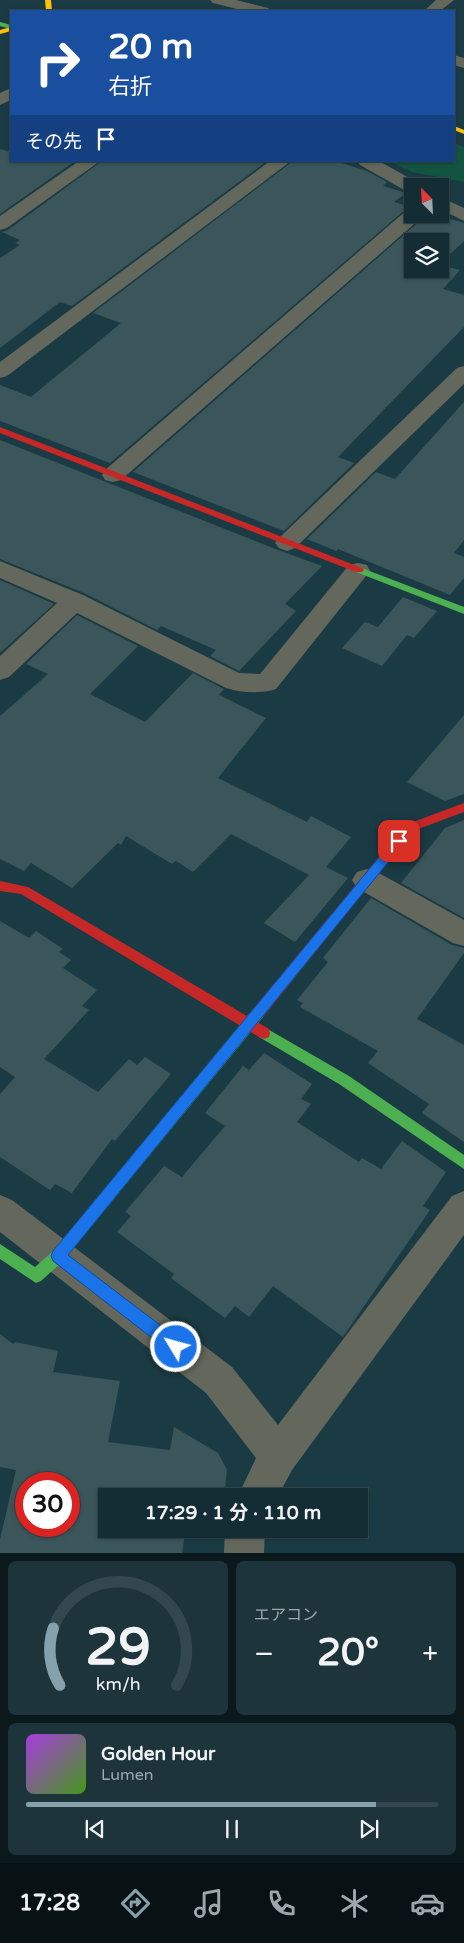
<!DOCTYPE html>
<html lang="ja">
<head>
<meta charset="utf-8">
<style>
	body { margin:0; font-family:"Varela Round","Noto Sans JP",sans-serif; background:#1d343b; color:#f1f3f6; height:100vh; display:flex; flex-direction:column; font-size:19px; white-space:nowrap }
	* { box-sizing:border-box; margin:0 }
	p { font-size:16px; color:#9da7ac }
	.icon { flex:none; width:28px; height:28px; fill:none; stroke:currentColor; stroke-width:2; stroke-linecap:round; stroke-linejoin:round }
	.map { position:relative; height:1553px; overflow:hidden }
	.panel { display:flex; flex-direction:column; gap:8px; padding:8px; background:#0b181c; flex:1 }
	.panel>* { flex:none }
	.banner { position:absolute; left:10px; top:10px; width:445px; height:152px; border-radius:0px; box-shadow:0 1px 4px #0004,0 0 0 1px #33484e; background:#1a4fa0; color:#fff; overflow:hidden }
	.needle { width:32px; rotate:336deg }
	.controls { position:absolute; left:404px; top:178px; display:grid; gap:10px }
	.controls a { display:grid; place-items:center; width:45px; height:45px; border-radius:0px; background:#142c33; box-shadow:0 1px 4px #0004,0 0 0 1px #33484e; font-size:25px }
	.speed { position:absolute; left:15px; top:1472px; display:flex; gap:10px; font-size:25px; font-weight:700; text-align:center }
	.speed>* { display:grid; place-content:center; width:65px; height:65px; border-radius:50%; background:#142c33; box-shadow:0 1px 4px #0004,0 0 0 1px #33484e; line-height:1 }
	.speed .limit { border:8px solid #d22; background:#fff; color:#111 }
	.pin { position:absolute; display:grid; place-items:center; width:42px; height:42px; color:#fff; margin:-21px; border-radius:10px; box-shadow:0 2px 8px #0006 }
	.me { position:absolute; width:55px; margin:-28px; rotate:307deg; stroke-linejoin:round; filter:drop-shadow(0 0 4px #0008) }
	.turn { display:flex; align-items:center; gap:18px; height:105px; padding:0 15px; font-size:22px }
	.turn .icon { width:65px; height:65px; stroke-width:2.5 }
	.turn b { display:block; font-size:35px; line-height:42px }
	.then { display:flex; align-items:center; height:48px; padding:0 15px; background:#0003; gap:10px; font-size:19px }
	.big { font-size:38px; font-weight:700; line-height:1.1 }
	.panel .card { flex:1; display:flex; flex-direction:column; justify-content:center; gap:8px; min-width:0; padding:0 18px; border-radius:8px; background:#1d343b }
	.panel .dial { align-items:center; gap:0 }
	.dial svg { height:130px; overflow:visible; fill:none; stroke:#33484e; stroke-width:7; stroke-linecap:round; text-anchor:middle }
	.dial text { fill:#f1f3f6; stroke:none }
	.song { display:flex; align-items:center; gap:15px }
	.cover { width:60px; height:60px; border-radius:8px; background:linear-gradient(135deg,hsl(280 70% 55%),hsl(100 70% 35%)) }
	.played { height:5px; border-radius:2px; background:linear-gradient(90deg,#85a1ab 85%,#33484e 85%) }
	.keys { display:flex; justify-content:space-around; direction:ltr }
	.heat { display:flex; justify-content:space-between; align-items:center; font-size:28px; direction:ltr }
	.panel .tiles { flex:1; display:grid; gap:8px; grid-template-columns:1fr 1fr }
	.card:last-child { grid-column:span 2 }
	.trip { position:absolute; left:98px; top:1488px; width:270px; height:50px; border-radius:0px; background:#142c33; box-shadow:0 1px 4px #0004,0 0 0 1px #33484e; font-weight:700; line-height:50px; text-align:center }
	.dock { display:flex; height:80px; justify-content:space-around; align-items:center; background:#081214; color:#9da7ac }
	.dock .icon { width:35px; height:35px }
	.dock .selected { color:#85a1ab }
	.dock b { font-size:22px; color:#f1f3f6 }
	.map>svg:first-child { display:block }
</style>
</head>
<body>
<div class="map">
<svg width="464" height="1553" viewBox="0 0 464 1553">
	<rect width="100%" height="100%" fill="#1b3b44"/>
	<polygon fill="#12543f" points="454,143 464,147 464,182 412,172 389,161 454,161"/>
	<g fill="#3a565b" fill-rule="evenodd">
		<polygon points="0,149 11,152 11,161 75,161 0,214"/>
		<polygon points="102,161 267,161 72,306 60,302 0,348 0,258 20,245 15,243 20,240 2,232 8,230"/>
		<polygon points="293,161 335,161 367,171 387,182 383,186 406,193 394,202 411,207 406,209 110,463 0,421 0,385 31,397 121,323 93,313"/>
		<polygon points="425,214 433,214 464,223 464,241 440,264 440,241 412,241 412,269 440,269 440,265 460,270 443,289 464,295 464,327 338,457 354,463 284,531 133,472 422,219"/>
		<polygon points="464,402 464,540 454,553 464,557 464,578 450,595 338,549 336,551 307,539 376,472 395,479"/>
		<polygon points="0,440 278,550 322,566 285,604 296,611 239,671 210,656 216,650 161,626 157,630 84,593 0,559"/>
		<polygon points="0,580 54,604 1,652 0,652"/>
		<polygon points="403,597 437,611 414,638 407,635 382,666 342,648 365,622 378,627"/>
		<polygon points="77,615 138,646 90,694 145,722 193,673 224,689 219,695 266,718 218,778 307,822 311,816 351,837 326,867 348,878 295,942 264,923 309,875 231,834 193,872 176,861 172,864 126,836 121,845 118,843 72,888 31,863 24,871 0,859 0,716 48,674 26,664"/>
		<polygon points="464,715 464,794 445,801 407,782"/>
		<polygon points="464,820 464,918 401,883 445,828"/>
		<polygon points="371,898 452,945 464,948 464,953 417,1019 464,1045 464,1142 422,1113 429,1104 368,1063 378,1051 300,1007 303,1003 297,1000 328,962 323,958"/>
		<polygon points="0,921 29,938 36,931 63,949 59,952 71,960 63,968 97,990 82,1006 89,1010 44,1059 98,1092 129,1059 137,1065 145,1057 171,1074 115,1141 112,1139 72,1193 55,1184 50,1190 0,1157 0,1094 15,1077 0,1067"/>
		<polygon points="264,1053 312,1084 301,1099 311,1104 297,1122 359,1162 362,1158 381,1169 402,1141 446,1172 423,1206 430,1210 343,1337 273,1286 249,1317 235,1306 225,1318 171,1278 174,1274 117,1232 131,1216 125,1212 164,1166 182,1177 225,1126 205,1113 243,1066 249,1070"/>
		<path d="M0,1334L13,1344L15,1342L58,1351L53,1372L120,1381L108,1442L170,1450L174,1427L218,1453L227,1470L224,1496H106V1529H186L182,1553H0V1540L16,1470L0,1467ZM26,1484H69V1526H26Z"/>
	</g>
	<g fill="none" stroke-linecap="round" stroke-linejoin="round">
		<g fill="#64675b" fill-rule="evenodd">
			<polygon points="210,0 236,0 268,8 271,11 245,11 213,3"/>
			<polygon points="436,0 454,0 440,11 424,11"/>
			<polygon points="454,55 464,58 464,68 454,65"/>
			<polygon points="11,88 11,100 0,105 0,93"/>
			<polygon points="79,161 100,161 7,228 0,230 0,216"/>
			<polygon points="270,161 291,161 7,376 0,378 0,362"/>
			<polygon points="357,161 379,161 418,183 420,186 412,186 412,192 406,191 360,165"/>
			<polygon points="440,197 464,208 464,221 440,209"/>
			<polygon points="412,209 412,214 423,214 421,218 121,480 113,482 105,480 102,475 105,470 407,210"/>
			<polygon points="464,366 464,384 295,548 287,551 279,548 275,543 279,538 457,368"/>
			<path d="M0,561L83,595L239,673L260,674L349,565L358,563L367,565L370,571L276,689C261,694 241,693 226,688L77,613L9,677L0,680V656L57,603L0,578Z"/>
			<polygon points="367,869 377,872 464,920 464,946 453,943 357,888 352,880 357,872"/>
			<polygon points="464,1191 464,1235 292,1470 278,1496 238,1496 256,1458 206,1393 0,1232 0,1195 12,1200 232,1367 278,1425 452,1196"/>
			<polygon points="225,1529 265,1529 264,1553 224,1553"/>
		</g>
		<g fill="#4caf50" fill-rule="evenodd">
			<polygon points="0,22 11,25 11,29 0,26"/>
			<polygon points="359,567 464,607 464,614 356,572 354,570"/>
			<polygon points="258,1008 263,1009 264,1013 263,1017 63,1261 41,1281 36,1283 0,1259 0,1244 35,1267 53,1251 253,1009"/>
			<polygon points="264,1027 349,1076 464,1155 464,1169 339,1084 259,1037 258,1033 259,1029"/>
		</g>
		<g fill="#ffc107" fill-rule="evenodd">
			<polygon points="45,0 51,0 52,11 46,11"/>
			<polygon points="11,27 11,31 0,34 0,30"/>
			<polygon points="454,126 464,130 464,134 454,130"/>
		</g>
		<g fill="#c62828" fill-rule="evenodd">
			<polygon points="0,427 362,568 364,570 362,572 356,572 0,433"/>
			<polygon points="464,803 464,812 413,831 263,1017 258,1018 253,1017 252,1013 253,1009 405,825"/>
			<polygon points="0,881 28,887 269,1029 270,1033 269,1037 264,1039 259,1037 21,894 0,891"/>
		</g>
	</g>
	<polygon fill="#1a73e8" stroke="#114b97" points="399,836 403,838 405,841 403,844 68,1255 181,1341 183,1347 181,1352 176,1354 170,1352 53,1261 51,1256 53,1251 395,838"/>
</svg>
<div class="controls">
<a><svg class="needle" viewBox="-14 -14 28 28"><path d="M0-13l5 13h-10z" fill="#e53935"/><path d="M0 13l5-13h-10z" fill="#9da7ac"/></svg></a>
<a><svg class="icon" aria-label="layers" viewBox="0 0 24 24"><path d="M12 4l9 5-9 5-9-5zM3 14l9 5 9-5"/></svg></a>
</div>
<div class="speed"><div class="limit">30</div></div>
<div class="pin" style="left:399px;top:841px;background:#d93025"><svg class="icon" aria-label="arrive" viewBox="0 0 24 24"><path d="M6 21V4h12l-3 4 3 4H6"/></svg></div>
<svg class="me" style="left:176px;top:1347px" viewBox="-20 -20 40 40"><circle r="17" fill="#1a73e8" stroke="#fff" stroke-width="3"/><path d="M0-11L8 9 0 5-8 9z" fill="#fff"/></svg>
<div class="trip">17:29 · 1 分 · 110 m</div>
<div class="banner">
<div class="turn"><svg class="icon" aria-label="right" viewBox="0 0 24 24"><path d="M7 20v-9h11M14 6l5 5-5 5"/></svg><div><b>20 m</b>右折</div></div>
<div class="then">その先<svg class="icon" aria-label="arrive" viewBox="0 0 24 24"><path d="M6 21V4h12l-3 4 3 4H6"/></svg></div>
</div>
</div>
<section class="panel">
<div class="tiles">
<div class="card dial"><svg viewBox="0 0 100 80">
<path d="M14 69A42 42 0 1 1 86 69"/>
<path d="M14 69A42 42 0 0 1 10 34" stroke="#85a1ab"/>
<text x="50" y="56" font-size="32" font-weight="700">29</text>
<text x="50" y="72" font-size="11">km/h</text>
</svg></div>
<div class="card"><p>エアコン</p>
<div class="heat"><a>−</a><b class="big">20°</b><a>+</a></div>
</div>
<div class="card">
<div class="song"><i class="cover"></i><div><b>Golden Hour</b><p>Lumen</p></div></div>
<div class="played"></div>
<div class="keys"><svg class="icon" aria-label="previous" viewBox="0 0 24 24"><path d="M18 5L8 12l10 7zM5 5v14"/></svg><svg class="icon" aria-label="pause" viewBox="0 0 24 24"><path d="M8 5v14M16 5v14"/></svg><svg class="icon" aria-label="next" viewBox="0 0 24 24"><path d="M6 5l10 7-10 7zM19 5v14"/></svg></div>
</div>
</div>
</section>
<nav class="dock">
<b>17:28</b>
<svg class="icon selected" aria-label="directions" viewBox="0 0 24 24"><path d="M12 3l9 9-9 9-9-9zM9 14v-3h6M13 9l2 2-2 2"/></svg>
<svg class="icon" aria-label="music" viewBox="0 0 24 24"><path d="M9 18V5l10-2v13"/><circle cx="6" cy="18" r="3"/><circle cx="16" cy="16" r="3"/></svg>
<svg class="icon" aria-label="phone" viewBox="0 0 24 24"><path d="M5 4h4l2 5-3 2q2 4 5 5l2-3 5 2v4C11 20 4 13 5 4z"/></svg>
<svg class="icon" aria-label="climate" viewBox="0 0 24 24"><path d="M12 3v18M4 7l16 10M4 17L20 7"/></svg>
<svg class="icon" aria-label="car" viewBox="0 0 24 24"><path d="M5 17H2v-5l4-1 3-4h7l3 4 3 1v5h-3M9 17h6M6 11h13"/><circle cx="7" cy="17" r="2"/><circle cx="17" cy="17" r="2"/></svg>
</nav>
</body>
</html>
